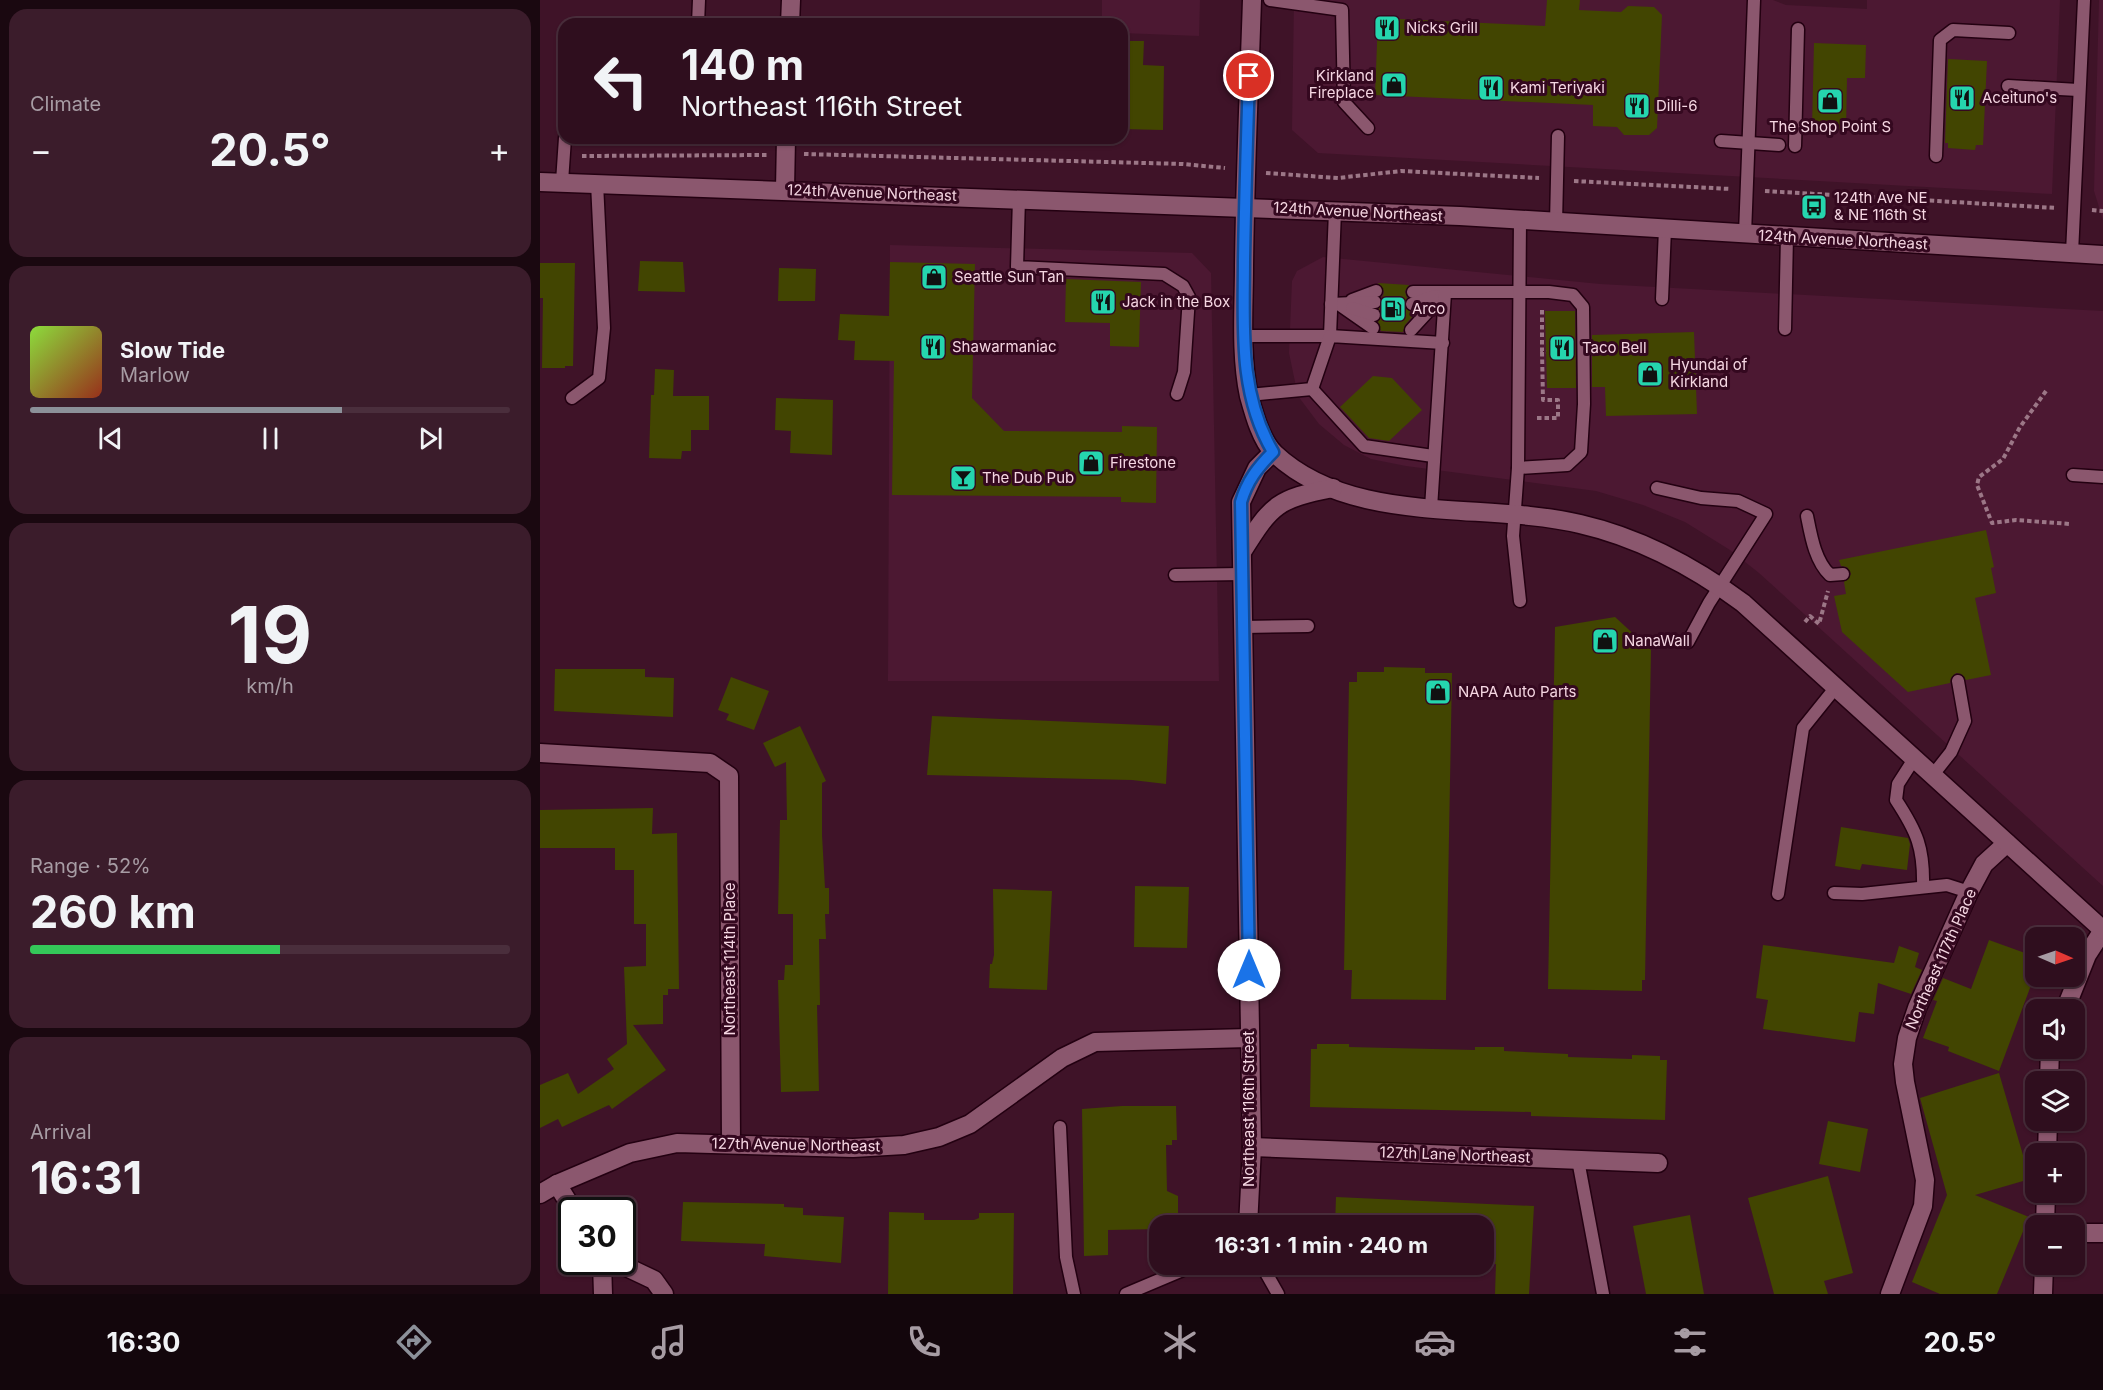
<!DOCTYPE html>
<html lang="en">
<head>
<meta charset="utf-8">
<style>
	body { margin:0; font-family:Inter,sans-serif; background:#3b1c2b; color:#f1f3f6; height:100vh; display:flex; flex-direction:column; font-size:22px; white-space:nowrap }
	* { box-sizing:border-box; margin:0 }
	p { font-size:20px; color:#a79ca4 }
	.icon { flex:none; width:33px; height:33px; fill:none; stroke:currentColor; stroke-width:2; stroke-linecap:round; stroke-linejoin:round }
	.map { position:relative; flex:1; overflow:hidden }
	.side { display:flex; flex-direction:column; gap:9px; padding:9px; background:#1a0810; width:540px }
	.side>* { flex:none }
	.banner { position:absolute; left:18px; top:18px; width:570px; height:126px; border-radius:18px; box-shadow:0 2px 4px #0004,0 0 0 2px #4a2e3c; background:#2f0e1e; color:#f1f3f6; overflow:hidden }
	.needle { width:39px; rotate:92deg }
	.controls { position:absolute; left:1485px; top:927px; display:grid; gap:12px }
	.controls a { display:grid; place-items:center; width:60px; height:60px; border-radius:12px; background:#2f0e1e; box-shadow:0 2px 4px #0004,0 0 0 2px #4a2e3c; font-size:30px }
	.speed { position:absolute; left:18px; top:1197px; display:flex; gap:12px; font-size:30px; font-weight:700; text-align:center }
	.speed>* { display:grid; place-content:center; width:78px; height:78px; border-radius:50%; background:#2f0e1e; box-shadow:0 2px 4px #0004,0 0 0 2px #4a2e3c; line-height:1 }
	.speed .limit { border:3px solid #111; border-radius:9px; background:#fff; color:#111 }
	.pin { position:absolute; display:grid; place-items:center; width:51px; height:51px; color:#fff; margin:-26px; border:3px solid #fff; border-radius:50%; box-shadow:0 2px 6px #0007 }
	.me { position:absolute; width:66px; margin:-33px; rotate:0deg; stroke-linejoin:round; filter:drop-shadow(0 0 4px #0008) }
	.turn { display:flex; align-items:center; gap:21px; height:126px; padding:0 24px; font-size:27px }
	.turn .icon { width:78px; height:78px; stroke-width:2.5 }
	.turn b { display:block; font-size:42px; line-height:51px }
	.big { font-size:45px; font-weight:700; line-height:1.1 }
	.side .tile { flex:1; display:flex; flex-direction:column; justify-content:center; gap:9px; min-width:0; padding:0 21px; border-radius:18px; background:#3b1c2b }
	.side .dial { align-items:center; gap:0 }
	.dial b { font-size:78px; line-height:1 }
	.song { display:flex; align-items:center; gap:18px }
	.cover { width:72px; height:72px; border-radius:9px; background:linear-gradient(135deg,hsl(90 70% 55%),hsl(10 70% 35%)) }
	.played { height:6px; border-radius:3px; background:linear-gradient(90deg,#8c9099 65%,#4a2e3c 65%) }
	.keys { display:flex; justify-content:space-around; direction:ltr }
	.heat { display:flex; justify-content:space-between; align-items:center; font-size:33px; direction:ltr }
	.charge { height:9px; border-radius:4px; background:linear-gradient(90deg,#34c759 52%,#4a2e3c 0) }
	.trip { position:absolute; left:609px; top:1215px; width:345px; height:60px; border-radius:18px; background:#2f0e1e; box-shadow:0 2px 4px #0004,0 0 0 2px #4a2e3c; font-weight:700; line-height:60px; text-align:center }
	.tab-bar { display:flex; height:96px; justify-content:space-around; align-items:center; background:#13060c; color:#a79ca4 }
	.tab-bar .icon { width:42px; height:42px }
	.tab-bar .selected { color:#8c9099 }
	.tab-bar b { font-size:27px; color:#f1f3f6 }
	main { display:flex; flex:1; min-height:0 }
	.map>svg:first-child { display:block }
</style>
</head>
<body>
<main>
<section class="side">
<div class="tile"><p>Climate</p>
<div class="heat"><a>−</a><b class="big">20.5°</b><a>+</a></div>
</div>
<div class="tile">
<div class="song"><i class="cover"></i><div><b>Slow Tide</b><p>Marlow</p></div></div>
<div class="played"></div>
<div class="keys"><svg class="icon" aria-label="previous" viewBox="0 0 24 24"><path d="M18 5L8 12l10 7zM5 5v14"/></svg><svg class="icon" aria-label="pause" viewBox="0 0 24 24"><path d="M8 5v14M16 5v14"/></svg><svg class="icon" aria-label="next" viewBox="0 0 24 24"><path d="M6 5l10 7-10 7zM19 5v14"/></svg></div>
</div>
<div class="tile dial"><b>19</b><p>km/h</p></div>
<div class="tile"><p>Range · 52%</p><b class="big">260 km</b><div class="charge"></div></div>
<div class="tile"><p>Arrival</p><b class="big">16:31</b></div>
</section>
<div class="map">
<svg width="1563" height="1294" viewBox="0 0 1563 1294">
	<rect width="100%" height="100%" fill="#3f1328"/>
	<g fill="#4c1832">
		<polygon points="562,0 660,0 659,36 582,33 582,24 562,24"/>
		<polygon points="754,0 1233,0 1246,5 1327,9 1327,0 1520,0 1512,194 778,153 752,130"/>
		<polygon points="1559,0 1563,0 1563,220 1554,191"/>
		<polygon points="350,245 652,253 671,273 679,681 348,681"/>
		<polygon points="783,257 1060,284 1563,311 1563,886 1219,573 1190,550 1145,522 1103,505 1056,491 866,466 831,459 804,445 779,424 758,396 749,353 752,281 757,271"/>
	</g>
	<g fill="#424501">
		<polygon points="1007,0 1040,0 1039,10 1081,12 1088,6 1114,7 1122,15 1117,128 1109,135 1084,135 1077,127 1053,126 1053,105 835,95 838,18 1005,26"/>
		<polygon points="582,41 604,41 603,65 624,66 623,130 582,129"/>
		<polygon points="1274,43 1326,45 1325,78 1307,78 1306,129 1272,128"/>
		<polygon points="1408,59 1447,61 1443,145 1436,145 1435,150 1408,148 1408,143 1405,143"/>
		<polygon points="100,261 143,262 145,292 98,291"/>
		<polygon points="350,262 435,264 432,398 464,431 582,432 582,426 617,427 616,503 581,502 581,497 352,495 354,361 314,360 315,341 298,340 300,314 349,316"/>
		<polygon points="0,263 35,263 33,366 25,366 25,368 2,368 3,298 0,298"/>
		<polygon points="239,268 276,269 275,301 238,301"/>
		<polygon points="526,279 601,282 599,347 570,346 570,323 525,322"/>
		<polygon points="838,283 869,285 865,291 867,298 864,306 872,312 872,317 865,325 863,332 841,331 838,322 842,314 839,309 844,292"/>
		<polygon points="1005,311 1035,311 1036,388 1007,388"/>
		<polygon points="1154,332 1157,414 1066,416 1065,387 1052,387 1052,335"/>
		<polygon points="115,369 134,370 133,396 169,396 169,430 151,430 151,451 142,451 141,459 109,458 111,395 114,395"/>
		<polygon points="833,376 852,378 882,410 849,441 829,438 800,407"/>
		<polygon points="236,398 293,400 292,455 250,453 251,431 235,430"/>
		<polygon points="1446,530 1454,567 1451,568 1456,593 1435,598 1451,675 1426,680 1421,674 1416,673 1411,678 1410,683 1368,692 1302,632 1294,596 1306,594 1304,582 1311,574 1307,567 1301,566 1299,560"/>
		<polygon points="1075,617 1111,650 1105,980 1102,980 1102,991 1008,989 1015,627"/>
		<polygon points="844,667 885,668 885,673 912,673 906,1000 811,999 812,970 804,970 809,682 817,682 817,672 844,672"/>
		<polygon points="15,669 105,669 105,677 134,678 133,717 14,711"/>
		<polygon points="191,677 229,691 214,730 186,720 189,714 178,710"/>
		<polygon points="392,716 629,726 626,784 592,780 387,775"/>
		<polygon points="260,726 286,781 282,783 282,835 285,888 289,888 289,914 285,914 286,939 279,939 280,1005 277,1005 279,1091 241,1092 238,980 244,980 245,965 253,965 253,914 238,914 240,820 247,820 246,762 235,767 223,743"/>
		<polygon points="113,808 112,834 137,833 139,989 128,989 128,995 123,995 123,1024 93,1025 126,1070 72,1109 69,1105 22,1127 18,1119 0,1128 0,1085 28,1073 38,1094 74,1069 67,1059 87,1044 84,967 106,966 106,924 94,924 94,870 75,870 75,848 0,848 0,810"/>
		<polygon points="1301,827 1368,838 1370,844 1367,870 1322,864 1320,870 1295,866"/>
		<polygon points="595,886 649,887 647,948 594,947"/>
		<polygon points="453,889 512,891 507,990 449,988 450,964 452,964 454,955"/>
		<polygon points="1449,940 1496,957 1496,972 1459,1071 1408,1051 1409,1047 1383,1038 1397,1001 1393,1000 1403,978 1431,989"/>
		<polygon points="1223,945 1354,963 1359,946 1379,953 1375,967 1382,970 1371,994 1338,983 1334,1014 1319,1012 1315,1042 1223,1029 1228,1000 1216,998"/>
		<polygon points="777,1044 809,1044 809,1047 935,1050 935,1047 964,1047 964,1051 1028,1054 1028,1057 1092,1059 1092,1055 1120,1056 1120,1060 1127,1060 1125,1120 991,1116 991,1112 770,1107 771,1049 777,1049"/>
		<polygon points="1459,1073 1490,1179 1435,1195 1489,1217 1457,1294 1400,1294 1372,1282 1407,1195 1380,1098"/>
		<polygon points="582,1106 636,1106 637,1140 632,1140 632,1145 626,1145 627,1191 638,1196 638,1226 620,1226 620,1229 568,1230 568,1255 544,1256 542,1109"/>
		<polygon points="1288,1121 1328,1129 1320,1172 1279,1164"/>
		<polygon points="1288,1176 1313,1273 1284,1281 1288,1294 1234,1294 1208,1198"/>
		<polygon points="796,1197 994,1206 989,1294 955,1294 956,1264 944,1263 944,1226 795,1226"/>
		<polygon points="143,1202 244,1204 244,1207 263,1208 263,1215 304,1217 301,1263 224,1256 225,1244 141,1241"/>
		<polygon points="349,1212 384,1213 384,1220 434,1220 439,1218 439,1213 474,1213 473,1294 348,1294"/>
		<polygon points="1150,1215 1164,1294 1106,1294 1093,1226"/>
	</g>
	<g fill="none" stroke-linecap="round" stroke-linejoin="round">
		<defs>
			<g id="lane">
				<polyline points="730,0 802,10 804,102 828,128"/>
				<polyline points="158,24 159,0"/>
				<polyline points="1468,86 1538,90"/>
				<polyline points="1181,141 1239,145"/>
				<polyline points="1255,146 1258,29"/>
				<polyline points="1396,156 1400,40 1413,30 1469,33"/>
				<polyline points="22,182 25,138"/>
				<polyline points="479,198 477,267 624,274 643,286 649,297 644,372 637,394"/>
				<polyline points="1016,223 1018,136"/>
				<polyline points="1205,234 1214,0"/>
				<polyline points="1532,253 1544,0"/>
				<polyline points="873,292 1009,292 1033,295 1043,307 1044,404 1041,452 1027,465 978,468"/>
				<polyline points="1122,299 1125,229"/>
				<polyline points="812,300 836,291"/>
				<polyline points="791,304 835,302"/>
				<polyline points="872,304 895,296"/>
				<polyline points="800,305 833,328"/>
				<polyline points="812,308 834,315"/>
				<polyline points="1245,329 1247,236"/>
				<polyline points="871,330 905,293"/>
				<polyline points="703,336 790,336 795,211"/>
				<polyline points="772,389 824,446 893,456"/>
				<polyline points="709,395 772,389 790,336 903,343"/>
				<polyline points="32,398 59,378 64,328 57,183"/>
				<polyline points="1533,475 1563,477"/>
				<polyline points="1117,488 1161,498 1198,501 1226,514 1169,603 1148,642"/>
				<polyline points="891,508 905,293"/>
				<path d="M1267,516C1271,536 1275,561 1290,575L1303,574"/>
				<polyline points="635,575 702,574"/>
				<polyline points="980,601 973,536 978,468 980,220"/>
				<polyline points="703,627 768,626"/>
				<path d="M1374,759L1358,784L1356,800C1377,832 1384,848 1383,887"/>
				<polyline points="1392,776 1411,752 1425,721 1418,681"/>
				<polyline points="1294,893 1322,894 1407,885 1429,892"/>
				<polyline points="1238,894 1263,728 1296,687"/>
				<polyline points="520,1127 526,1257 534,1294"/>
				<polyline points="1038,1160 1063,1294"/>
				<polyline points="721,1264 738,1294"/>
				<polyline points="586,1294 657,1264"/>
			</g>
			<g id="street">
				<polyline points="250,24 251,0"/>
				<polyline points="245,189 246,138"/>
				<polyline points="0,753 170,763 189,776 191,1143"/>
				<polyline points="1525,1010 1547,955 1563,930"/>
				<polyline points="1509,1082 1510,1048"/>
				<polyline points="712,1147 1118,1163"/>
				<polyline points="1507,1154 1508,1120"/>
				<polyline points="17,1184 33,1210"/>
				<polyline points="0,1194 17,1184 90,1153 137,1143 313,1148 364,1145 399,1137 430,1124 522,1058 555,1042 709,1038"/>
				<polyline points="708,1226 712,1147 701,502 717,468 733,452"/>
				<polyline points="1505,1226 1506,1192"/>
				<polyline points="1534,1233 1563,1233"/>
				<polyline points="62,1262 63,1294"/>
				<polyline points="76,1262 114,1280 124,1294"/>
				<polyline points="1350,1294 1383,1206 1385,1180 1365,1082 1363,1064 1367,1038 1377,1008 1429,892 1444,864 1467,843"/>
				<polyline points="1503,1294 1504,1264"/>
			</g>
			<g id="secondary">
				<path d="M712,0C709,89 705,177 704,266C704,308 700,354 709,396C714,414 721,440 734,453C812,527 944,501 1040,524C1101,538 1153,566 1203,603L1563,930"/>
				<polyline points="0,182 920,216 1563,255"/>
				<path d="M702,552C732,504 737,499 793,488"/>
			</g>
		</defs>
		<use href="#lane" stroke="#230011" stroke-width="15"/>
		<use href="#street" stroke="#230011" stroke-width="21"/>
		<use href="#secondary" stroke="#230011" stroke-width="21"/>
		<g stroke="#9c7787" stroke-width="4" stroke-dasharray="4.5 3" stroke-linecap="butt">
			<polyline points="264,154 643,164 685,168"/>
			<polyline points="42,156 227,155"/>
			<polyline points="726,173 798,178 861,171 999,178"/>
			<polyline points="1034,181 1191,189"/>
			<polyline points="1225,191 1517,208"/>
			<polyline points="1552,210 1563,211"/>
			<polyline points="1002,310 1002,351 1006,352"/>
			<polyline points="1506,391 1480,427 1463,459 1439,477 1437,485 1452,523 1476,520 1530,524"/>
			<polyline points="997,418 1018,418 1018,400 1003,400 1002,351"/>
			<polyline points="1265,622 1270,616 1279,624 1288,591"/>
		</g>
		<use href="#lane" stroke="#8b576e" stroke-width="12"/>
		<use href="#street" stroke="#8b576e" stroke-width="18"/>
		<use href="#secondary" stroke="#8b576e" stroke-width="18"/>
	</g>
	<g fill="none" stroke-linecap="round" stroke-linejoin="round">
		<defs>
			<path id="route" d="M709,970L701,502C707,481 718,467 733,452C698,393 704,326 704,260C705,199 707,137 709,76"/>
		</defs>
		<use href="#route" stroke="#114b97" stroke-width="15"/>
		<use href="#route" stroke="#1a73e8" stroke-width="10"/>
	</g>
	<defs>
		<symbol id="restaurant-square" viewBox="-11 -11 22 22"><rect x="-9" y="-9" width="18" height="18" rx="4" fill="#25d5ae" stroke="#34081f"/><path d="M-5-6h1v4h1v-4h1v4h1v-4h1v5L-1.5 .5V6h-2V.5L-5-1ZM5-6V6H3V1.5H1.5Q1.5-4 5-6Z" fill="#111"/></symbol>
		<symbol id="shop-square" viewBox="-11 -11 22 22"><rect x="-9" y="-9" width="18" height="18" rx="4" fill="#25d5ae" stroke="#34081f"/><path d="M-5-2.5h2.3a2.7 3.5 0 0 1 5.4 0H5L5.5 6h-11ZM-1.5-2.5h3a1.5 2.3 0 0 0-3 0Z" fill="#111"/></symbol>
		<symbol id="bus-square" viewBox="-11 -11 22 22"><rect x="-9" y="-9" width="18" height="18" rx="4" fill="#25d5ae" stroke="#34081f"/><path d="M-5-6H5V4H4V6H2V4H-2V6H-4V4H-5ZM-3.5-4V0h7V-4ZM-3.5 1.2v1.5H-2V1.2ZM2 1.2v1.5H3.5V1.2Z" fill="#111"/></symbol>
		<symbol id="fuel-square" viewBox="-11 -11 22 22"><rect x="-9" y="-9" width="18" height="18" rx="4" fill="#25d5ae" stroke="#34081f"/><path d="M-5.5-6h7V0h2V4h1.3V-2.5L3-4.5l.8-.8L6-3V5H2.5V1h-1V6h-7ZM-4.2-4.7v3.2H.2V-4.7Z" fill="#111"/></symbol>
		<symbol id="bar-square" viewBox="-11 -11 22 22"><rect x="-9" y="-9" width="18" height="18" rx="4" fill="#25d5ae" stroke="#34081f"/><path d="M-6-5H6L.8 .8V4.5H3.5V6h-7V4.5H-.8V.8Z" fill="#111"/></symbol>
	</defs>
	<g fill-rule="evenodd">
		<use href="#restaurant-square" x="832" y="13" width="30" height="30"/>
		<use href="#shop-square" x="839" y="70" width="30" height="30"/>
		<use href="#restaurant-square" x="936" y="73" width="30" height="30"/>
		<use href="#restaurant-square" x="1407" y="83" width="30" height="30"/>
		<use href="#shop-square" x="1275" y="86" width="30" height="30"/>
		<use href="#restaurant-square" x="1082" y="91" width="30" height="30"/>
		<use href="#bus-square" x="1259" y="192" width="30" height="30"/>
		<use href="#shop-square" x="379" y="262" width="30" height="30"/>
		<use href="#restaurant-square" x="548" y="287" width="30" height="30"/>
		<use href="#fuel-square" x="838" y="294" width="30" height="30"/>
		<use href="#restaurant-square" x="378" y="332" width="30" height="30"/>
		<use href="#restaurant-square" x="1007" y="333" width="30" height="30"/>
		<use href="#shop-square" x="1095" y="359" width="30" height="30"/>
		<use href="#shop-square" x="536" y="448" width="30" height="30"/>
		<use href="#bar-square" x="408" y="463" width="30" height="30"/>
		<use href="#shop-square" x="1050" y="626" width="30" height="30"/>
		<use href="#shop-square" x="883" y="677" width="30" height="30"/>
	</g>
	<g text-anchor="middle" stroke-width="6" stroke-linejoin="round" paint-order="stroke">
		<g font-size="15" fill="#f5d6e2" stroke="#34081f" text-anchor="start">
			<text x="866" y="33">Nicks Grill</text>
			<text x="834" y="81" text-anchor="end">Kirkland<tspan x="834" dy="17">Fireplace</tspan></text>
			<text x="970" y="93">Kami Teriyaki</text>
			<text x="1442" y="103">Aceituno's</text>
			<text x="1116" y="111">Dilli-6</text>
			<text x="1290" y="132" text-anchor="middle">The Shop Point S</text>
			<text x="1294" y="203">124th Ave NE<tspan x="1294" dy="17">&amp; NE 116th St</tspan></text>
			<text x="414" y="282">Seattle Sun Tan</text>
			<text x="582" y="307">Jack in the Box</text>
			<text x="872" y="314">Arco</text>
			<text x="412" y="352">Shawarmaniac</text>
			<text x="1042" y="353">Taco Bell</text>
			<text x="1130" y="370">Hyundai of<tspan x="1130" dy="17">Kirkland</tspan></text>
			<text x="570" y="468">Firestone</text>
			<text x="442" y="483">The Dub Pub</text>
			<text x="1084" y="646">NanaWall</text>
			<text x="918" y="697">NAPA Auto Parts</text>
		</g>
		<g font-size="15" fill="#f5d6e2" stroke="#34081f">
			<text transform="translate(332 193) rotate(2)" y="5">124th Avenue Northeast</text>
			<text transform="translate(818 212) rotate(3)" y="5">124th Avenue Northeast</text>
			<text transform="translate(1303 240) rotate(3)" y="5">124th Avenue Northeast</text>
			<text transform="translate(190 959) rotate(-90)" y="5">Northeast 114th Place</text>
			<text transform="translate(1401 959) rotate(-66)" y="5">Northeast 117th Place</text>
			<text transform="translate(709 1109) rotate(-90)" y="5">Northeast 116th Street</text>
			<text transform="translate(256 1145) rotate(1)" y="5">127th Avenue Northeast</text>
			<text transform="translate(915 1155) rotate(2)" y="5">127th Lane Northeast</text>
		</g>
	</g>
</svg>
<div class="controls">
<a><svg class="needle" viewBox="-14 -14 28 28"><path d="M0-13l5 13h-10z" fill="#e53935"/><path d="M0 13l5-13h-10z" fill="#a79ca4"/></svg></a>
<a><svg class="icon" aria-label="sound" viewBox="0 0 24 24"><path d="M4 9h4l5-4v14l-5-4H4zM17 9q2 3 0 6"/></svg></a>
<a><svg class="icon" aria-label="layers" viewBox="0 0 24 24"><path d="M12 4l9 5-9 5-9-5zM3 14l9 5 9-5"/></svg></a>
<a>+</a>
<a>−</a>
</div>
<div class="speed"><div class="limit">30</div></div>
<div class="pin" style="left:709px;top:76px;background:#d93025"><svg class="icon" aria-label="arrive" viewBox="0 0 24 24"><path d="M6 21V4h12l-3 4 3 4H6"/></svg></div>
<svg class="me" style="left:709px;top:970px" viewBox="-20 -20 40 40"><circle r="19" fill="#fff"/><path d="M0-13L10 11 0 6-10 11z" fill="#1a73e8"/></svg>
<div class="trip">16:31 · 1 min · 240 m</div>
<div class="banner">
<div class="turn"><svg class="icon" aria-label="left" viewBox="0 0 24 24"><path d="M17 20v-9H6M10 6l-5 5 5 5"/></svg><div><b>140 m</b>Northeast 116th Street</div></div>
</div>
</div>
</main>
<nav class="tab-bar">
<b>16:30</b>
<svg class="icon selected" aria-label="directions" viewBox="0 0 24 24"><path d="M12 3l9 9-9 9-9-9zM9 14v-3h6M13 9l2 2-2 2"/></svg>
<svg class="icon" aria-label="music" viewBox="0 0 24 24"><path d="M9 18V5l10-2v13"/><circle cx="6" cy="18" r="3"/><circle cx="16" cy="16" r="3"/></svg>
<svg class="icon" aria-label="phone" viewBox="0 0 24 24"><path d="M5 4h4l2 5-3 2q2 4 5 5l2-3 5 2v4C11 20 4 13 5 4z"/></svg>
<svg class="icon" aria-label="climate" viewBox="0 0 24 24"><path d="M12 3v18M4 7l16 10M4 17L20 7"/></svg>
<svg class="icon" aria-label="car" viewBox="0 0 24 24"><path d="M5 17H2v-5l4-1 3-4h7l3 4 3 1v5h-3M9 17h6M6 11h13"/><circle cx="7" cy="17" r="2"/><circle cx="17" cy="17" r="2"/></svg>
<svg class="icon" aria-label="filters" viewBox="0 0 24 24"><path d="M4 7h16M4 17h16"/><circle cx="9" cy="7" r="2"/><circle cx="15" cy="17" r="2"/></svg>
<b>20.5°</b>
</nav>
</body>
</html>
